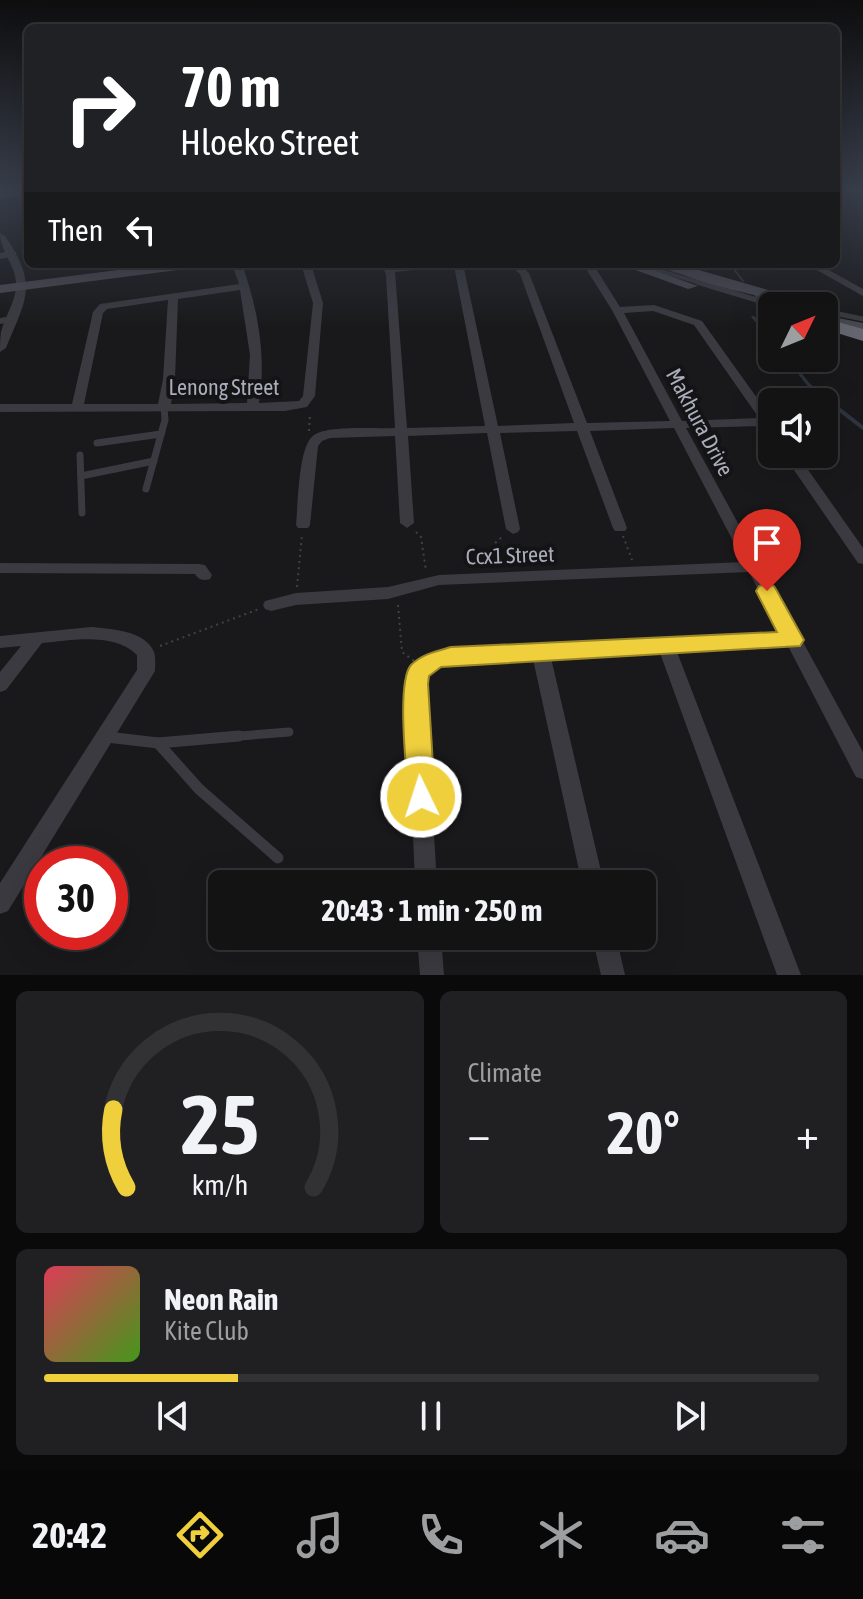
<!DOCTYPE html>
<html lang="en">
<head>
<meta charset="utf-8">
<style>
	body { margin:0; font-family:"Asap Condensed",sans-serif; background:#202022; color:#f1f3f6; height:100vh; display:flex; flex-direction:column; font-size:30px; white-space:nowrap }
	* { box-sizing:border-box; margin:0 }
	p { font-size:26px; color:#9d9ea0 }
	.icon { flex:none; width:44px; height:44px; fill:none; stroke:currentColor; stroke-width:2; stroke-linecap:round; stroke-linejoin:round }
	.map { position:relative; height:975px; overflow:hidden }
	.panel { display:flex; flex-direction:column; gap:16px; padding:16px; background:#0a0a0b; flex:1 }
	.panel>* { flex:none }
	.guide { position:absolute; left:24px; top:24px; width:816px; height:244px; border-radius:12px; box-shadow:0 8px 32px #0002,0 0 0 2px #323234; background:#202124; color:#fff; overflow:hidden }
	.needle { width:52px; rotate:47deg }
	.tools { position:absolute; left:758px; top:292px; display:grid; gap:16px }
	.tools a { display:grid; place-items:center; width:80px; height:80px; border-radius:12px; background:#131314; box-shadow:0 8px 32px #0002,0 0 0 2px #323234; font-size:40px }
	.speed { position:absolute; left:24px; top:846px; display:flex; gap:16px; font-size:40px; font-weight:700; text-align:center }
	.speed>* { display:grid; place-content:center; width:104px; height:104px; border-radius:50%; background:#131314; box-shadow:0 8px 32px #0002,0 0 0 2px #323234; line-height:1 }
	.speed .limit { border:12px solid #d22; background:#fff; color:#111 }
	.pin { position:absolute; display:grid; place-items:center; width:68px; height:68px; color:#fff; margin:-82px -34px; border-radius:50% 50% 50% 0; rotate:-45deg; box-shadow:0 0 8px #0007 }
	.pin .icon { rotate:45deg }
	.me { position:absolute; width:88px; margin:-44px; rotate:356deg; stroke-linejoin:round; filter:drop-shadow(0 0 6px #0008) }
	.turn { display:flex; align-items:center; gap:28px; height:168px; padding:0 24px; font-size:36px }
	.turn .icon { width:104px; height:104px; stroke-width:2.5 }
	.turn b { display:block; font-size:56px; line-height:68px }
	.then { display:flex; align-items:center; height:76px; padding:0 24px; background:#0003; gap:16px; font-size:30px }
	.big { font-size:60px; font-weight:700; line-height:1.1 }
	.panel .widget { flex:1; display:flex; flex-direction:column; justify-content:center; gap:12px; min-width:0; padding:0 28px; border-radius:12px; background:#202022 }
	.panel .dial { align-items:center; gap:0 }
	.dial svg { height:208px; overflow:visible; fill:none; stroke:#323234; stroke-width:7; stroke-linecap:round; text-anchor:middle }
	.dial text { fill:#f1f3f6; stroke:none }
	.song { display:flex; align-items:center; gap:24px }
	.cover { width:96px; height:96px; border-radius:12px; background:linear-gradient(135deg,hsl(350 70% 55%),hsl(100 70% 35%)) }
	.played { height:8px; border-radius:4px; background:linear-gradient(90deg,#efcf3c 25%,#323234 25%) }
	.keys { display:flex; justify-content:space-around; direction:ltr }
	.heat { display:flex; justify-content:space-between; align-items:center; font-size:44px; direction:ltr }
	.panel .tiles { flex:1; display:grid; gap:16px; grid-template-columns:1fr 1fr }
	.widget:last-child { grid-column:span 2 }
	.trip { position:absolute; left:208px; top:870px; width:448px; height:80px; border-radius:12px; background:#131314; box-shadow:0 8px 32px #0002,0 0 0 2px #323234; font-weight:700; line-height:80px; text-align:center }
	.tabs { display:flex; height:128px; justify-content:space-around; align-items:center; background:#080808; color:#9d9ea0 }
	.tabs .icon { width:56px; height:56px }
	.tabs .active { color:#efcf3c }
	.tabs b { font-size:36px; color:#f1f3f6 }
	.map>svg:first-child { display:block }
</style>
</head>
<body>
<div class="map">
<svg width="863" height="975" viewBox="0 0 863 975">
	<rect width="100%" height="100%" fill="#19191b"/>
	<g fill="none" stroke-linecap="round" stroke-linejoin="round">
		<polyline stroke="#2f353f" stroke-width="2" points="730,264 743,281"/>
		<g stroke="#2f353f" stroke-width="3">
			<polyline points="753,317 772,338"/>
			<polyline points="788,358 808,384 830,402"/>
		</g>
		<polyline stroke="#2f353f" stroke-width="4" points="827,400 863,428"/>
		<g stroke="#404147" stroke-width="2" stroke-dasharray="2 4" stroke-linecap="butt">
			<polyline points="309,431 310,414"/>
			<polyline points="416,532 421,537 426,571"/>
			<polyline points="623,536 632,560"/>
			<polyline points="499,566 494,544 502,537"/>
			<polyline points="297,587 302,534"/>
			<polyline points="398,605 402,652 414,661"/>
			<polyline points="160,646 259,609"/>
		</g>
		<g stroke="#3a3a40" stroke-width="4">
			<polyline points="637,264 704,284"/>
			<polyline points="656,264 676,271"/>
		</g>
		<g stroke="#3a3a40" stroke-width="5">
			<polyline points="697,282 760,301"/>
			<polyline points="757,295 802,306"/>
			<polyline points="824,311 863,319"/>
		</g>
		<g stroke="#3a3a40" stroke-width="7">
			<polyline points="97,443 161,434"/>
			<polyline points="80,455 82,513"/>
			<polyline points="81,476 154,461"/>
			<polyline points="146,489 165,420 164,407"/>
		</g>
		<g stroke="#3a3a40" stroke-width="9">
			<polyline points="107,737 117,738"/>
			<polyline points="215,738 289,732"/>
		</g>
		<g stroke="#3a3a40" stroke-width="11">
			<polyline points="107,737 158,743 239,736"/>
			<polyline points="158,743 199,789 278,858"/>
		</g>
		<g fill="#3a3a40" fill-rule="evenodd">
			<polygon points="26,190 28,190 28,194 0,199 0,195"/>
			<polygon points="13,251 16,252 16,256 0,259 0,253"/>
			<path d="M232,264H242C257,306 267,356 259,403L299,401L303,396L313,303L301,264H311L323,303L315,396L307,407L285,411L0,412V404H72L93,312L100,304L239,284ZM240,290L250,355L247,403L171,404L175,379L178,299ZM168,300L163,379L158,404H84L103,313L107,309Z"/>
			<path d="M382,264H392L393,267L463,264L498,426L574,423L520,274L508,264H519L529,273L587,423L670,421L612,310L583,264H593L620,307L654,305L702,321L772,419L771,431L764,426L686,428L863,752V779L856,777L788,646L677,652L801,975H777L660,653L551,658L604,884H582L533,659L451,663C438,665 428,670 425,684L437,884H415L407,684C412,661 429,654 451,649L781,634L749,572L439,585L388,599L296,605L271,611L265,609L263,605L265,601L296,593L388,587L439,575L744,562L674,428L590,431L627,528L625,531H615L613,528L577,431L500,433L520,529L518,532L513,534L506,529L487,433L408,436L414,523L407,528L400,523L395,436L330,438L322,441L318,446L310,525L308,528H298L296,525C298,506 298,445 314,435C329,425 375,429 395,428L386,275ZM454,266L485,426L407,428L395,272ZM653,311L694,325L759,418L682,421L624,313Z"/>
			<polygon points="806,264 818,264 863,289 863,296"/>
			<polygon points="12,316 16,317 16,321 0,324 0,318"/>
			<polygon points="783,454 797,454 863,548 863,564 858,563"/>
			<path d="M0,563L199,564L205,565L212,575L210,579C203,581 199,580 195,574L0,573Z"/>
			<path d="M91,627C110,629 145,630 154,652C156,657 155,665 155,671L8,911L0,914V883L137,670V655C114,632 72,640 42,643L6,690L0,692V672L21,646L0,648V636Z"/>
			<polygon points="417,936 441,936 444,975 420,975"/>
			<polygon points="592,936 616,936 625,975 601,975"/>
		</g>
		<path fill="#3a3a40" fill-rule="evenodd" d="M0,233L5,236C38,285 27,297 6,348L0,352C0,346 0,338 1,332C5,315 17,301 16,282C15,264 0,251 0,233Z"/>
		<g fill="#484850" fill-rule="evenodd">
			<polygon points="165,264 199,264 193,268 0,293 0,285"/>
			<polygon points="619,264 637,264 698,286 688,289"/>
			<path d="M660,264H678L824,306C794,306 685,282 660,264Z"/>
			<polygon points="824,315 863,323 863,331 824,323"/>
		</g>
		<polygon fill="#666771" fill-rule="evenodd" points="824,318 863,329 863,341 824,329"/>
	</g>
	<linearGradient id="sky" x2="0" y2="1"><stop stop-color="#0e0e0f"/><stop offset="0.58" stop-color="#383e4a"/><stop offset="1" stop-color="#383e4a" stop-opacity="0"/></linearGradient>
	<rect width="863" height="327" fill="url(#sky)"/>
	<path fill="#efcf3c" stroke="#9b8727" stroke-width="2" d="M767,584L774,586L777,591L804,640L800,646L441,667L429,676L428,684L435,797L431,805L421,809L412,805L408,797C407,772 396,682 411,665C422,654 437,651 451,647L777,632L756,591L759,586Z"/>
	<g text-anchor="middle" stroke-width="8" stroke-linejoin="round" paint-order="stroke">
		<g font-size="22" fill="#abadba" stroke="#141416">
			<text x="224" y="395">Lenong Street</text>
			<text transform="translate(700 422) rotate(62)" y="8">Makhura Drive</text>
			<text transform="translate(510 555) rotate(-2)" y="8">Ccx1 Street</text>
		</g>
	</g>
</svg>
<div class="tools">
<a><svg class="needle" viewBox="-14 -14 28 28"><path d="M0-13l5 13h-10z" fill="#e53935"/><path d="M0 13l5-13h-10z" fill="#9d9ea0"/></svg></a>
<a><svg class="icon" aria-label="sound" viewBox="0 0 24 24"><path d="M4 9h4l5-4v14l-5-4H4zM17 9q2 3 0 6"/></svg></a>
</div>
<div class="speed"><div class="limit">30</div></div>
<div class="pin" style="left:767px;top:591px;background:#d93025"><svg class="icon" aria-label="arrive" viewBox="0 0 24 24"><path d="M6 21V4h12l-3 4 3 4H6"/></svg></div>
<svg class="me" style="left:421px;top:797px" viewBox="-20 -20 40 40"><circle r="17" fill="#efcf3c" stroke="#fff" stroke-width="3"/><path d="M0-11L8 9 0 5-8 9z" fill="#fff"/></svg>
<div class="trip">20:43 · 1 min · 250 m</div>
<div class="guide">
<div class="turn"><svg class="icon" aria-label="right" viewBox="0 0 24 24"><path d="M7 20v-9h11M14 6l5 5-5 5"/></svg><div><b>70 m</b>Hloeko Street</div></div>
<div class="then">Then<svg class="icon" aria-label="left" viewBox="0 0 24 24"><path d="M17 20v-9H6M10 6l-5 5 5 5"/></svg></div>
</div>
</div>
<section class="panel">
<div class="tiles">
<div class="widget dial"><svg viewBox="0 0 100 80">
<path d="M14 69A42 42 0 1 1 86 69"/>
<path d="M14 69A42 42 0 0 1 9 39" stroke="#efcf3c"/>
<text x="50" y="56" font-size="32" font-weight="700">25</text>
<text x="50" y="72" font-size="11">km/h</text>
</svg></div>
<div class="widget"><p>Climate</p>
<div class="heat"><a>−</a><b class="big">20°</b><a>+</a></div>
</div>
<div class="widget">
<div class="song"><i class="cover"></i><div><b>Neon Rain</b><p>Kite Club</p></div></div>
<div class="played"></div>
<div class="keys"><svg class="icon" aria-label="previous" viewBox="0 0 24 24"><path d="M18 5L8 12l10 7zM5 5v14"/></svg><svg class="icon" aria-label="pause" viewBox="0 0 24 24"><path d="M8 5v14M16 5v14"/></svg><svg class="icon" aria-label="next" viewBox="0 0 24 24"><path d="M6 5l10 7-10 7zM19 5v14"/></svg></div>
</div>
</div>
</section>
<nav class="tabs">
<b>20:42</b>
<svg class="icon active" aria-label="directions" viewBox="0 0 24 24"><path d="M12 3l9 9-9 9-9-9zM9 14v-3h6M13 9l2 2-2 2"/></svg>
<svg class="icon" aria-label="music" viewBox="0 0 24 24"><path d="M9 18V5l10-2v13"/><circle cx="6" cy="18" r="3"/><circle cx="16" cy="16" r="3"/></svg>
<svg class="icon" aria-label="phone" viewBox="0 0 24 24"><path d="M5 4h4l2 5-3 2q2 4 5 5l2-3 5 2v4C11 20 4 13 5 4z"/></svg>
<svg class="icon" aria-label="climate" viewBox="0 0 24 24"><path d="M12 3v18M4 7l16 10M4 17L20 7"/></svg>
<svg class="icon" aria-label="car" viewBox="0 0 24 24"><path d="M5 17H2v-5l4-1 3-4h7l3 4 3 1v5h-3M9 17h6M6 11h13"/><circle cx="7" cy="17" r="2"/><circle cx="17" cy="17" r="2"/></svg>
<svg class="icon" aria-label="filters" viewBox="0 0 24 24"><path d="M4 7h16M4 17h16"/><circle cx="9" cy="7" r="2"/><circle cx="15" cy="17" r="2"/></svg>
</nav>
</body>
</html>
